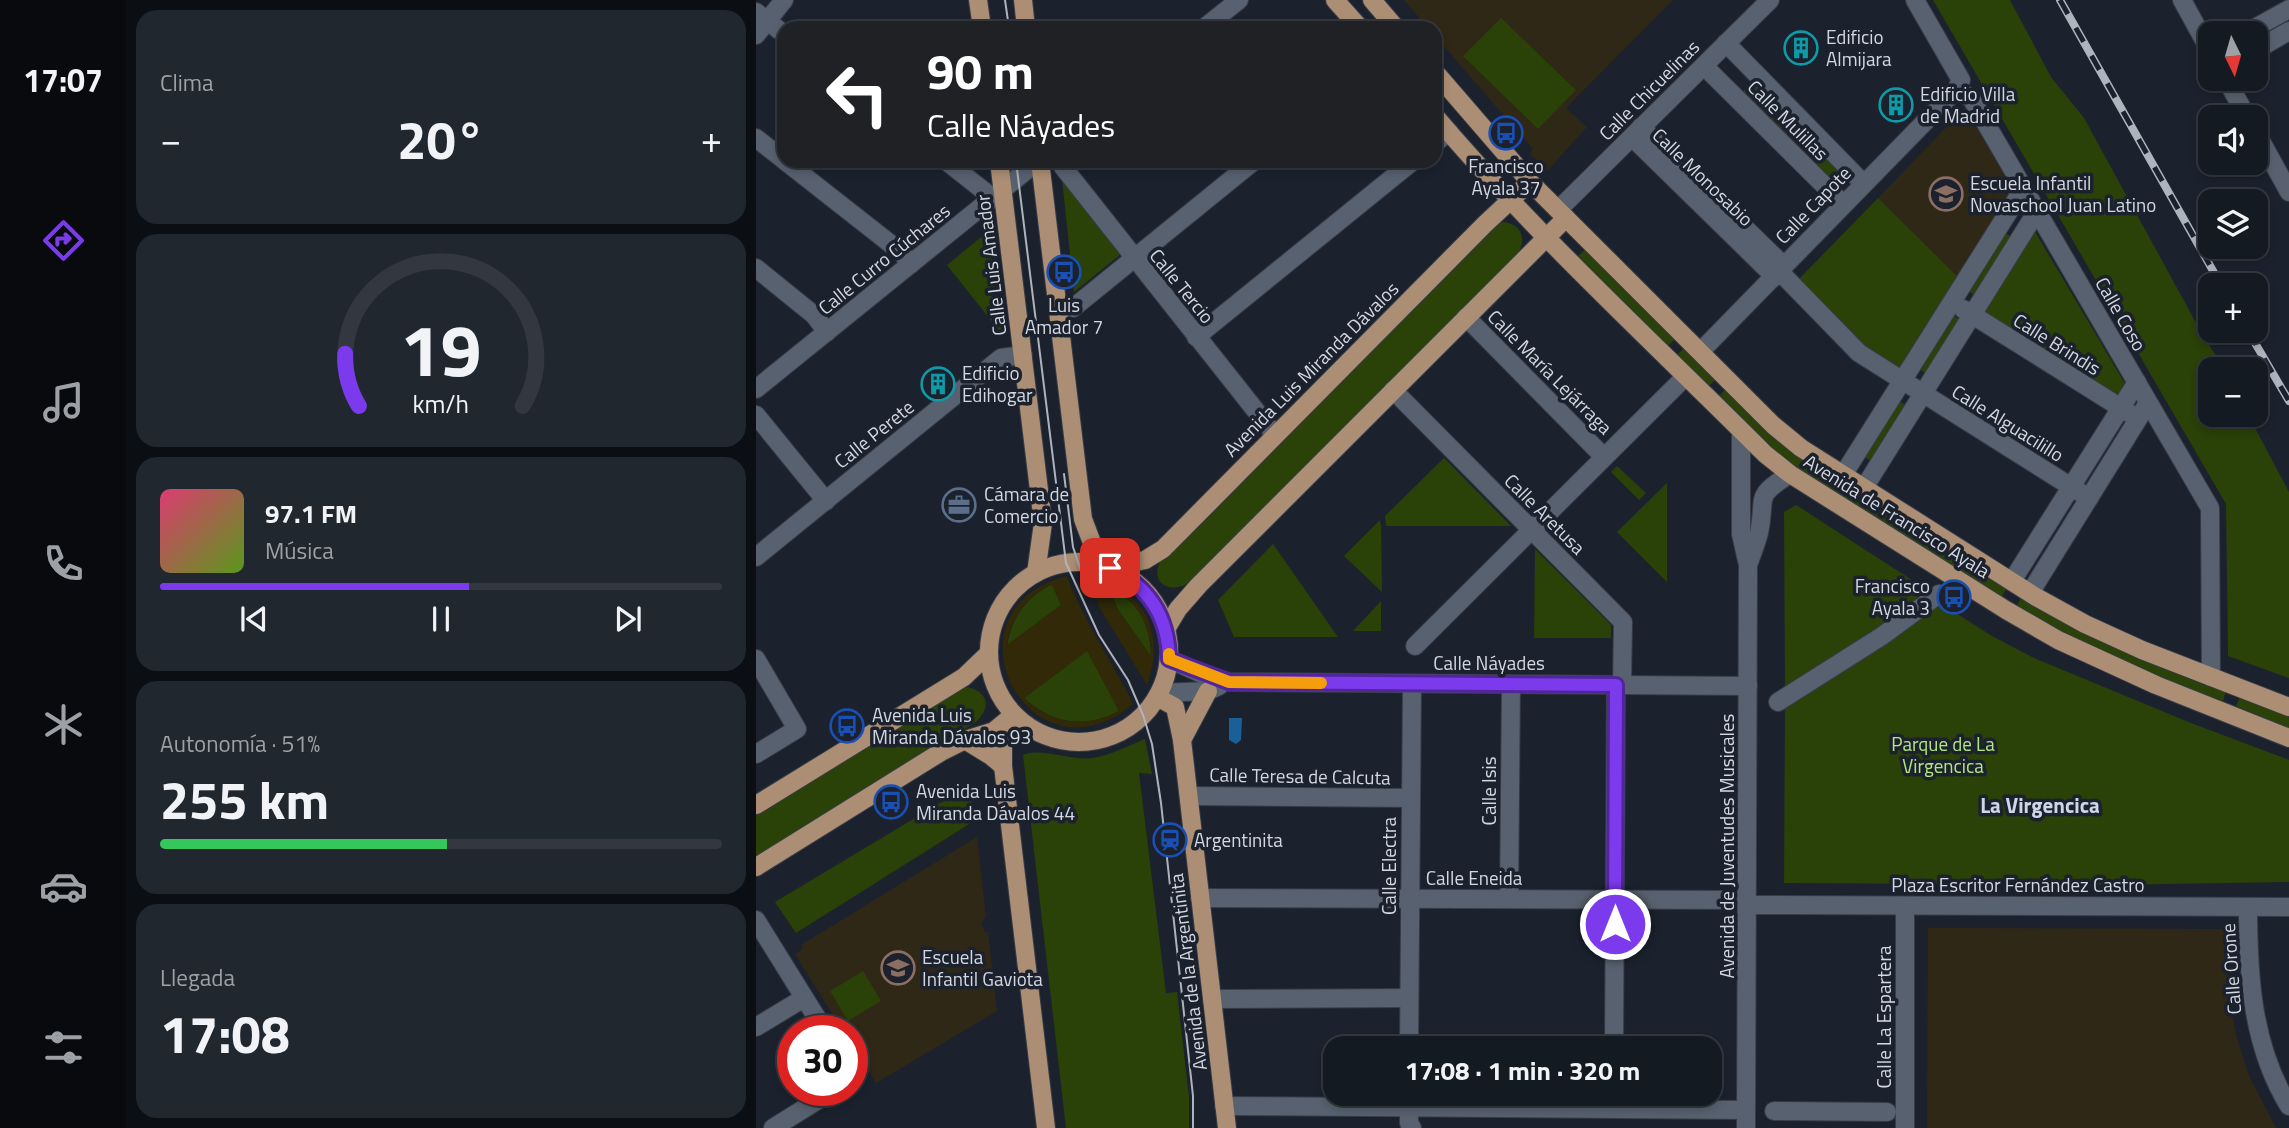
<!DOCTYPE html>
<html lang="es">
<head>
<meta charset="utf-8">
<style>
	body { margin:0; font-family:"Titillium Web",sans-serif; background:#21272f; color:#f1f3f6; height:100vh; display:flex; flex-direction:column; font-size:26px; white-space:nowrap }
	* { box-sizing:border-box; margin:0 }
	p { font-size:23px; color:#9da1a5 }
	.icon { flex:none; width:38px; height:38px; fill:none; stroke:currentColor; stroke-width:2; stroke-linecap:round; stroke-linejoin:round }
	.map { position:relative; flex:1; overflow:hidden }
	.side { display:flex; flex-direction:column; gap:10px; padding:10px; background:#0b0e13; width:630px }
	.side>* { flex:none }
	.guide { position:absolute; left:21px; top:21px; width:665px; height:147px; border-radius:21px; box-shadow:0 4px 10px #0003,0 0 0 2px #333840; background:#202124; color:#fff; overflow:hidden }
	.needle { width:46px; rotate:175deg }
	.controls { position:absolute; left:1442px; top:21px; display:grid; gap:14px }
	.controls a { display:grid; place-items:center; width:70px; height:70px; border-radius:14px; background:#141a22; box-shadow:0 4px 10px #0003,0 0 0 2px #333840; font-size:35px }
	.speed { position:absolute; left:21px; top:1015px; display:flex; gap:14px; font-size:35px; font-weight:700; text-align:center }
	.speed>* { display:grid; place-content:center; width:91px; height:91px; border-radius:50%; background:#141a22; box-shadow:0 4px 10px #0003,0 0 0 2px #333840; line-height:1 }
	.speed .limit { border:10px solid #d22; background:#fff; color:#111 }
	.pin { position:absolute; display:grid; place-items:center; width:60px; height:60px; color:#fff; margin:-30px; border-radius:14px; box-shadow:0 4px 10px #0006 }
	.me { position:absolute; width:77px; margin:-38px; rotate:0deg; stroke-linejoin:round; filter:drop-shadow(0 0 5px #0008) }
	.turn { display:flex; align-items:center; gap:24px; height:147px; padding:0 35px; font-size:32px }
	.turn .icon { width:91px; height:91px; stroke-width:2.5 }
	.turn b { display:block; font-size:49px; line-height:60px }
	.big { font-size:52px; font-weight:700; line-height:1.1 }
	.side .widget { flex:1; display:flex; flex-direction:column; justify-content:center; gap:10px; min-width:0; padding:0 24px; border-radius:21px; background:#21272f }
	.side .dial { align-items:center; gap:0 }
	.dial svg { height:182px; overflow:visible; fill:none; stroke:#333840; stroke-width:7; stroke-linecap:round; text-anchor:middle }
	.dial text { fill:#f1f3f6; stroke:none }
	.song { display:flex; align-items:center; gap:21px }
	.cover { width:84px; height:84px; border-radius:10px; background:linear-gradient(135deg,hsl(340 70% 55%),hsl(90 70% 35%)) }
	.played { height:7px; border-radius:4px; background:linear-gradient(90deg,#7c3aed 55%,#333840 55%) }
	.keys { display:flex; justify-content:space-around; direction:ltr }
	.heat { display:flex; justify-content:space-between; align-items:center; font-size:38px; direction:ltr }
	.charge { height:10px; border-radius:5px; background:linear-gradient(90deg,#34c759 51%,#333840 0) }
	.trip { position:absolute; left:567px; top:1036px; width:399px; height:70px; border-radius:21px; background:#141a22; box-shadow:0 4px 10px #0003,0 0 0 2px #333840; font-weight:700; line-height:70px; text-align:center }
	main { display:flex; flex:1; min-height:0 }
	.tab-bar { display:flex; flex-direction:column; width:126px; justify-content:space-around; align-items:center; background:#080a0e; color:#9da1a5 }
	.tab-bar .icon { width:49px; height:49px }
	.tab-bar .on { color:#7c3aed }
	.tab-bar b { font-size:32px; color:#f1f3f6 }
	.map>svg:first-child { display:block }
</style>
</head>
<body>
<main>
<nav class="tab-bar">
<b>17:07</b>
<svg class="icon on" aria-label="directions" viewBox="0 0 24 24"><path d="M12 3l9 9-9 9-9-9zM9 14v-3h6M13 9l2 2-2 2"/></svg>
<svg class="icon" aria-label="music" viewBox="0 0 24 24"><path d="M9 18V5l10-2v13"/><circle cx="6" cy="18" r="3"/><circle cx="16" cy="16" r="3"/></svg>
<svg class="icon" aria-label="phone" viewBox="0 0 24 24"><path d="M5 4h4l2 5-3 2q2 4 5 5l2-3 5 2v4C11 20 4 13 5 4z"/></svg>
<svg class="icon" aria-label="climate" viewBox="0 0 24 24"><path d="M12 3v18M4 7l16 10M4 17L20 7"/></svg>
<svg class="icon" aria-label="car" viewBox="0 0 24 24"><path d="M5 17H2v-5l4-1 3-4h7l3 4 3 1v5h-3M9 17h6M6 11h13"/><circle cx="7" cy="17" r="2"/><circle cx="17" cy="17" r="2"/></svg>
<svg class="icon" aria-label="filters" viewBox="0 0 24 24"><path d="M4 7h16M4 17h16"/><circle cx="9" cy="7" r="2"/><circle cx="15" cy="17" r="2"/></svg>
</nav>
<section class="side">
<div class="widget"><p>Clima</p>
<div class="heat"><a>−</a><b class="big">20°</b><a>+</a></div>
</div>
<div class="widget dial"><svg viewBox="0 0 100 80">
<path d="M14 69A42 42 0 1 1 86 69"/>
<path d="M14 69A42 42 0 0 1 8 46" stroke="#7c3aed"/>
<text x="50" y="56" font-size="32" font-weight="700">19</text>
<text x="50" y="72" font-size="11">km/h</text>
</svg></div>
<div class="widget">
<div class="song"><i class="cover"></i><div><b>97.1 FM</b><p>Música</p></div></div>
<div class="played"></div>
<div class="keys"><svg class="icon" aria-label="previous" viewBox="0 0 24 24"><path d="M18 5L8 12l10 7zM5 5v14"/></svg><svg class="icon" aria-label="pause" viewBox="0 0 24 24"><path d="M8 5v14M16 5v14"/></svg><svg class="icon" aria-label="next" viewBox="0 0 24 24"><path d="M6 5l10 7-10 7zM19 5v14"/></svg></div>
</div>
<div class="widget"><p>Autonomía · 51%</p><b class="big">255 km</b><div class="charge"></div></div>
<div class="widget"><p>Llegada</p><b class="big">17:08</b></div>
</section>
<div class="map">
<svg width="1533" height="1128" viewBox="0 0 1533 1128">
	<rect width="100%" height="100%" fill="#1b222e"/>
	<g fill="#2f2817">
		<polygon points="648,0 917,0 810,108 831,127 792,170 774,154 777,149 679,36 679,28 672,28"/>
		<polygon points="1209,108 1258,191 1237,212 1241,217 1202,277 1122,198"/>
		<polygon points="221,837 230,917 225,923 229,932 232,932 241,1011 120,1083 96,1045 96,1031 87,1031 39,954 47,949 45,945"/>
		<polygon points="1172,928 1469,929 1474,1004 1480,1035 1493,1076 1520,1128 1171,1128"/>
	</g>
	<g fill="#2a4107">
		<polygon points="1177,0 1254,0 1295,77 1328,118 1444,330 1468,369 1454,369 1454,415 1492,415 1533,492 1533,678 1472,656 1470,504"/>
		<polygon points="745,18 820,90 782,129 707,56"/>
		<polygon points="997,82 1088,174 1077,184 986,93"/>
		<polygon points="306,179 365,254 318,292"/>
		<polygon points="1122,198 1202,277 1146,368 1106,345 1042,280"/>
		<path d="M747,222C767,224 772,242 759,257L433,583C411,595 392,581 406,558L740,224Z"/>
		<polygon points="235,229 248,337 191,265"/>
		<polygon points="1278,230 1371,387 1364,398 1227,312"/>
		<polygon points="1247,232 1258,238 1221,297 1211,290"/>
		<polygon points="830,249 919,339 911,347 821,257"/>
		<polygon points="1195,314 1206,321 1173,375 1161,368"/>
		<polygon points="928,348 960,379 952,387 920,356"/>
		<polygon points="970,389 1036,453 1251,588 1245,597 1028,460 962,397"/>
		<polygon points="1142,400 1151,406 1116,462 1107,456"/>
		<polygon points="688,458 755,526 630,526 629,516"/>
		<polygon points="861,466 890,493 883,500 855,472"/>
		<polygon points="911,483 911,582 861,532"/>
		<polygon points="1040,505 1170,589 1145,613 1029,690 1028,512"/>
		<polygon points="624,520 625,526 626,592 588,556"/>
		<polygon points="517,544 582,637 478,637 462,600"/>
		<polygon points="779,549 855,625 855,638 778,638"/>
		<path d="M296,584L305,605L251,646C256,616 270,598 296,584Z"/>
		<path d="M349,584C382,601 394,620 395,657L363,611Z"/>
		<path d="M1265,598C1331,636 1398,666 1470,691L1467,701C1395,675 1326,645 1260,607Z"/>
		<polygon points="625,601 625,631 597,631"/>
		<polygon points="1184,603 1236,636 1278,658 1435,723 1533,760 1533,882 1349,885 1028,883 1029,706"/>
		<path d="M332,650L363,711C329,729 296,724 268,698Z"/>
		<path d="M212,687C233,693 235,707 220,722L0,858V814L201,690Z"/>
		<polygon points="1484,697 1533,717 1533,728 1480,706"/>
		<path d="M389,739L396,774L383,773L410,993L421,992L433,1097V1128H310L267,755C283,747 316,761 337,758C355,755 372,746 389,739Z"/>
		<polygon points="214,785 218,821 40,933 19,902"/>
		<polygon points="107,971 125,1001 92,1021 74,991"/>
	</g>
	<g fill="#312907" fill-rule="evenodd">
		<path d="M311,576C328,622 356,661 377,704C273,791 180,610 311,576ZM296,584L305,605L251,645C255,616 271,597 296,584ZM331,651L363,711C329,729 296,724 268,698Z"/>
		<path d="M331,576C387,588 411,631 391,685L342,605ZM350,584C379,599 395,623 395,656L363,611Z"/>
	</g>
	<polygon fill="#1b5f9a" points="473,718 486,718 485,740 480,744 473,740"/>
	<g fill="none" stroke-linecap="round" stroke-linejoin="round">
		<defs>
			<g id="minor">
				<polyline points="1426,0 1454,51"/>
				<polyline points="0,12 28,34"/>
				<polyline points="448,28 483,0"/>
				<polyline points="1490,33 1533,9"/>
				<polyline points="0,35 28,0"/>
				<polyline points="970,43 1107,183"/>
				<polyline points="1500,50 1533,31"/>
				<polyline points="948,66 1087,204"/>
				<polyline points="1470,79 1491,117"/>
				<polyline points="1200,90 1215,98 1454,508 1455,677"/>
				<polyline points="885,127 1027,265"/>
				<polyline points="1500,132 1533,192"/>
				<polyline points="876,137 1019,277"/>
				<polyline points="0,138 28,160"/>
				<polyline points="679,143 693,132"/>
				<polyline points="29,161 145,252 155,264"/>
				<polyline points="190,161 237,198"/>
				<polyline points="305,161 307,167 519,435"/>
				<polyline points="802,210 1014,0"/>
				<polyline points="0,268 58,315 71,332"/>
				<polyline points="1024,272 1103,353 1333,498"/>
				<polyline points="1207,309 1373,413"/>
				<polyline points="302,310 317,308 498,161"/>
				<polyline points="710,317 848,457"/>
				<polyline points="440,337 657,161"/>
				<polyline points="945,351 1200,90 1205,80 1159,0"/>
				<polyline points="0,389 282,161"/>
				<polyline points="637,390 867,622 866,685"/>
				<polyline points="0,415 70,501"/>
				<polyline points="985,431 985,534 992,565 990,1128"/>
				<polyline points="1087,475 1267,189"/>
				<polyline points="1108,488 1281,211"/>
				<polyline points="0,557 245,358 267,355"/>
				<path d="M992,565C996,554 1000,544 1003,533C1011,496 996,498 1034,474"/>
				<polyline points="1256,581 1381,382"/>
				<polyline points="1274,593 1392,403"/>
				<polyline points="659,646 930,376"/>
				<polyline points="0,659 41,729 0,754"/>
				<polyline points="413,659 444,673 473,682 992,686"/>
				<polyline points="403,693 452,691 463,686"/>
				<polyline points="1022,702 1126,636 1183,594"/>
				<polyline points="433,796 655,798"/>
				<polyline points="444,898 992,900"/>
				<polyline points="753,899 755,684"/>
				<polyline points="992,905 1533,907"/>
				<path d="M1492,907C1492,976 1496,1046 1533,1106"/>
				<polyline points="0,920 69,1031"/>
				<polyline points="456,999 653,998"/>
				<polyline points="0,1027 48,998"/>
				<polyline points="653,1048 656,684"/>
				<polyline points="858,1048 860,685"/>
				<polyline points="96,1075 98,1078 96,1079"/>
				<polyline points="653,1094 653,1123 656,1128"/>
				<polyline points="468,1106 990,1110"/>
				<polyline points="1018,1111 1131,1112"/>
				<polyline points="17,1128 78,1090"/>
				<polyline points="1149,1128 1149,906"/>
			</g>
			<g id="major">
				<polyline points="222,0 226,28"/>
				<polyline points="267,0 270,28"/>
				<polyline points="579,0 604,28"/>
				<polyline points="616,0 640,28"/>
				<polyline points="679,72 774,182 1017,425 1045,448 1280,597 1329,624 1386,650 1533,707"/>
				<path d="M679,116C781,236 898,343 1009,454L1034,474L1250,610L1302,640L1400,685L1533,738"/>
				<polyline points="243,161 287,523 280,573"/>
				<polyline points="284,161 327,519 344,564"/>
				<circle cx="323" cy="652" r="90"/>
				<polyline points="354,568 389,560 407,549 729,224 774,182"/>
				<polyline points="410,629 422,609 443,585 810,218"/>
				<polyline points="401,697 419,707 426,740 471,1128"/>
				<polyline points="262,719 247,740 247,766 290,1128"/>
				<polyline points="209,740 235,756 247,766"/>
				<polyline points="426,740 452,691"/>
				<polyline points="0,805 208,677 232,654"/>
				<polyline points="0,867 185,752 209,740 238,731 255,717"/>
			</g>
		</defs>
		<use href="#minor" stroke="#373c47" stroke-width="20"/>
		<use href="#major" stroke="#373c47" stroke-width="20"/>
		<use href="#minor" stroke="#58616f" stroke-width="18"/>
		<use href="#major" stroke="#ac8e74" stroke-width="18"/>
		<g stroke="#aeb4bd" stroke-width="2">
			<polyline points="249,0 253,28"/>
			<polyline points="260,161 310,563 343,635 372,680 387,715 396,744 405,803 437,1096 437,1128"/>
			<polyline points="308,474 317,547 328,580"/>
		</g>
		<defs>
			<g id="rail">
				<polyline points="1304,0 1465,285"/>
				<polyline points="1492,331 1533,401"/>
			</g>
		</defs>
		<use href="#rail" stroke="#aeb4bd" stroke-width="8"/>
		<use href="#rail" stroke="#1b222e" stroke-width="5" stroke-dasharray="16" stroke-linecap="butt"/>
	</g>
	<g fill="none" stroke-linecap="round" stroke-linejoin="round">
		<defs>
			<path id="route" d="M354,568C393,586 412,617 413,659L473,682L860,685L859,924"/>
		</defs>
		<use href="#route" stroke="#51269a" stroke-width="18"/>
		<use href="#route" stroke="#7c3aed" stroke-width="12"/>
		<polyline stroke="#f59e0b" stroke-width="12" points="413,654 413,659 473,682 565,683"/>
	</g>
	<defs>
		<symbol id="building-ring" viewBox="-11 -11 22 22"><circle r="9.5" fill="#1b222e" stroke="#0f9aa8" stroke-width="1.5"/><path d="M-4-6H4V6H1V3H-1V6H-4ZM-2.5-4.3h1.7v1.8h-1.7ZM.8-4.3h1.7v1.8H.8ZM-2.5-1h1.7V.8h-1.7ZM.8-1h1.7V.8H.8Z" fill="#0f9aa8"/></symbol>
		<symbol id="bus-ring" viewBox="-11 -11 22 22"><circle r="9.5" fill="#1b222e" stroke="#1a4fb4" stroke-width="1.5"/><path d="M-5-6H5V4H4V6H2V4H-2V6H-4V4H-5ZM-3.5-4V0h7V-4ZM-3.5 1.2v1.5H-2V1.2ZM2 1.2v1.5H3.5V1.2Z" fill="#1a4fb4"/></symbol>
		<symbol id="school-ring" viewBox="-11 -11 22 22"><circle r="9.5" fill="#1b222e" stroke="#8d6e63" stroke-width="1.5"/><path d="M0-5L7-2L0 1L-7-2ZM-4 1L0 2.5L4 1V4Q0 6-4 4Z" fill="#8d6e63"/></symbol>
		<symbol id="office-ring" viewBox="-11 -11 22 22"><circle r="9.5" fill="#1b222e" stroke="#5c6f8a" stroke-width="1.5"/><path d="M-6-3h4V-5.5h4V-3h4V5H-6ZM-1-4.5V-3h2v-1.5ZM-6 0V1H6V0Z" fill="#5c6f8a"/></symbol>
		<symbol id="station-ring" viewBox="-11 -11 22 22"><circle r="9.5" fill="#1b222e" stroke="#1a4fb4" stroke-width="1.5"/><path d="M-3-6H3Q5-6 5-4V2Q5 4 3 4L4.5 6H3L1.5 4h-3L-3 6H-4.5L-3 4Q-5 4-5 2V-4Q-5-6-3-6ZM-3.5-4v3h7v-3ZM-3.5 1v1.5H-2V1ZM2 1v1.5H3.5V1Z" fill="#1a4fb4"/></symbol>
	</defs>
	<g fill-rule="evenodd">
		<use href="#building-ring" x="1026" y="29" width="38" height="38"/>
		<use href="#building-ring" x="1121" y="86" width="38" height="38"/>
		<use href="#bus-ring" x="731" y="114" width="38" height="38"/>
		<use href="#school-ring" x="1171" y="175" width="38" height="38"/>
		<use href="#bus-ring" x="289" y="253" width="38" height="38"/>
		<use href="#building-ring" x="163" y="365" width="38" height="38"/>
		<use href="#office-ring" x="184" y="486" width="38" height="38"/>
		<use href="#bus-ring" x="1179" y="578" width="38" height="38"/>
		<use href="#bus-ring" x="72" y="707" width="38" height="38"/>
		<use href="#bus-ring" x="116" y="783" width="38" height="38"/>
		<use href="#station-ring" x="395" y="821" width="38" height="38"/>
		<use href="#school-ring" x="123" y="949" width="38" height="38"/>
	</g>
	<g text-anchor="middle" stroke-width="7" stroke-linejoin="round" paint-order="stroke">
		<g font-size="19" fill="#d3d8e1" stroke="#1b222e" text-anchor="start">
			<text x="1070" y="44">Edificio<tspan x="1070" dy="22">Almijara</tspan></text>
			<text x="1164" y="101">Edificio Villa<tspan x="1164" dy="22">de Madrid</tspan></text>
			<text x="750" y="173" text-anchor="middle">Francisco<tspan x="750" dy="22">Ayala 37</tspan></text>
			<text x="1214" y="190">Escuela Infantil<tspan x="1214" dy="22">Novaschool Juan Latino</tspan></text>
			<text x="308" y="312" text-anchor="middle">Luis<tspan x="308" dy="22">Amador 7</tspan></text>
			<text x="206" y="380">Edificio<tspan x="206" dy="22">Edihogar</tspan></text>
			<text x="228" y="501">Cámara de<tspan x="228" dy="22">Comercio</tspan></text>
			<text x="1174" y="593" text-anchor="end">Francisco<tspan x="1174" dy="22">Ayala 3</tspan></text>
			<text x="116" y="722">Avenida Luis<tspan x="116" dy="22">Miranda Dávalos 93</tspan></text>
			<text x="160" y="798">Avenida Luis<tspan x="160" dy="22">Miranda Dávalos 44</tspan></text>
			<text x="438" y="847">Argentinita</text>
			<text x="166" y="964">Escuela<tspan x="166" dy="22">Infantil Gaviota</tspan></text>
		</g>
		<g font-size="19" fill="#d3d8e1" stroke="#1b222e">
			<text transform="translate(893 90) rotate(-45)" y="7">Calle Chicuelinas</text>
			<text transform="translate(1032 120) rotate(45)" y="7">Calle Mulillas</text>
			<text transform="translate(947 177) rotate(44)" y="7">Calle Monosabio</text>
			<text transform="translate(1057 205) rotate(-46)" y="7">Calle Capote</text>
			<text transform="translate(128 259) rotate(-39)" y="7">Calle Curro Cúchares</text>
			<text transform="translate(235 265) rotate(-97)" y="7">Calle Luis Amador</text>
			<text transform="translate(426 286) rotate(51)" y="7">Calle Tercio</text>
			<text transform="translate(1365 314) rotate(60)" y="7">Calle Coso</text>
			<text transform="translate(1301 344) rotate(32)" y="7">Calle Brindis</text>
			<text transform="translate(555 369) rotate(-45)" y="7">Avenida Luis Miranda Dávalos</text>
			<text transform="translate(794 372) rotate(45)" y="7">Calle María Lejárraga</text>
			<text transform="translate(1252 423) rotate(32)" y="7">Calle Alguacilillo</text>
			<text transform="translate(118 434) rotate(-39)" y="7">Calle Perete</text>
			<text transform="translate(789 514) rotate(45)" y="7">Calle Aretusa</text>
			<text transform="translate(1141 516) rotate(32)" y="7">Avenida de Francisco Ayala</text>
			<text x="733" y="670">Calle Náyades</text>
			<text transform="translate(544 776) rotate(1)" y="7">Calle Teresa de Calcuta</text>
			<text transform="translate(733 791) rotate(-90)" y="7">Calle Isis</text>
			<text transform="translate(971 846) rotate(-90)" y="7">Avenida de Juventudes Musicales</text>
			<text transform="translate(633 866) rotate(-90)" y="7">Calle Electra</text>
			<text x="718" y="885">Calle Eneida</text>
			<text x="1262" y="892">Plaza Escritor Fernández Castro</text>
			<text transform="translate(1475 969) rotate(-94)" y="7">Calle Orone</text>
			<text transform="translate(432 972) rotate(-97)" y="7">Avenida de la Argentinita</text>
			<text transform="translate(1128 1017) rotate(-90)" y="7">Calle La Espartera</text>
		</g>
		<g font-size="19" fill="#b4e77d" stroke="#1b222e">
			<text x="1187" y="751">Parque de La<tspan x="1187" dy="22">Virgencica</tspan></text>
		</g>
		<g font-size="21" font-weight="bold" fill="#cdd7e8" stroke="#1b222e">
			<text x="1284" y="813">La Virgencica</text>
		</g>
	</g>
</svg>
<div class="controls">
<a><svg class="needle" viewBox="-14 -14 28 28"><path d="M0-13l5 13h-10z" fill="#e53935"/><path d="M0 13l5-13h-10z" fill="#9da1a5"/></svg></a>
<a><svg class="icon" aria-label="sound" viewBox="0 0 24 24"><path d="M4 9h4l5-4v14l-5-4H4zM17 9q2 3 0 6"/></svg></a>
<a><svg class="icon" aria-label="layers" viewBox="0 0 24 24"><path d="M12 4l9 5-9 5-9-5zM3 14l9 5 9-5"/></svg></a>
<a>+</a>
<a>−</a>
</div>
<div class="speed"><div class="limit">30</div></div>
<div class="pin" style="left:354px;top:568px;background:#d93025"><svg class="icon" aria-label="arrive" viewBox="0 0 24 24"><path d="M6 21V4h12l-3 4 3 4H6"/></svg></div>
<svg class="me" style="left:859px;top:924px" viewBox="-20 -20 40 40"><circle r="17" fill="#7c3aed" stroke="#fff" stroke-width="3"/><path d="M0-11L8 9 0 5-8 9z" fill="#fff"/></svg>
<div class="trip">17:08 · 1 min · 320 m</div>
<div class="guide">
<div class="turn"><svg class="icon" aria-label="left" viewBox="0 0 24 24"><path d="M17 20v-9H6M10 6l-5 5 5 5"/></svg><div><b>90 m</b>Calle Náyades</div></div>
</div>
</div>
</main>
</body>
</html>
